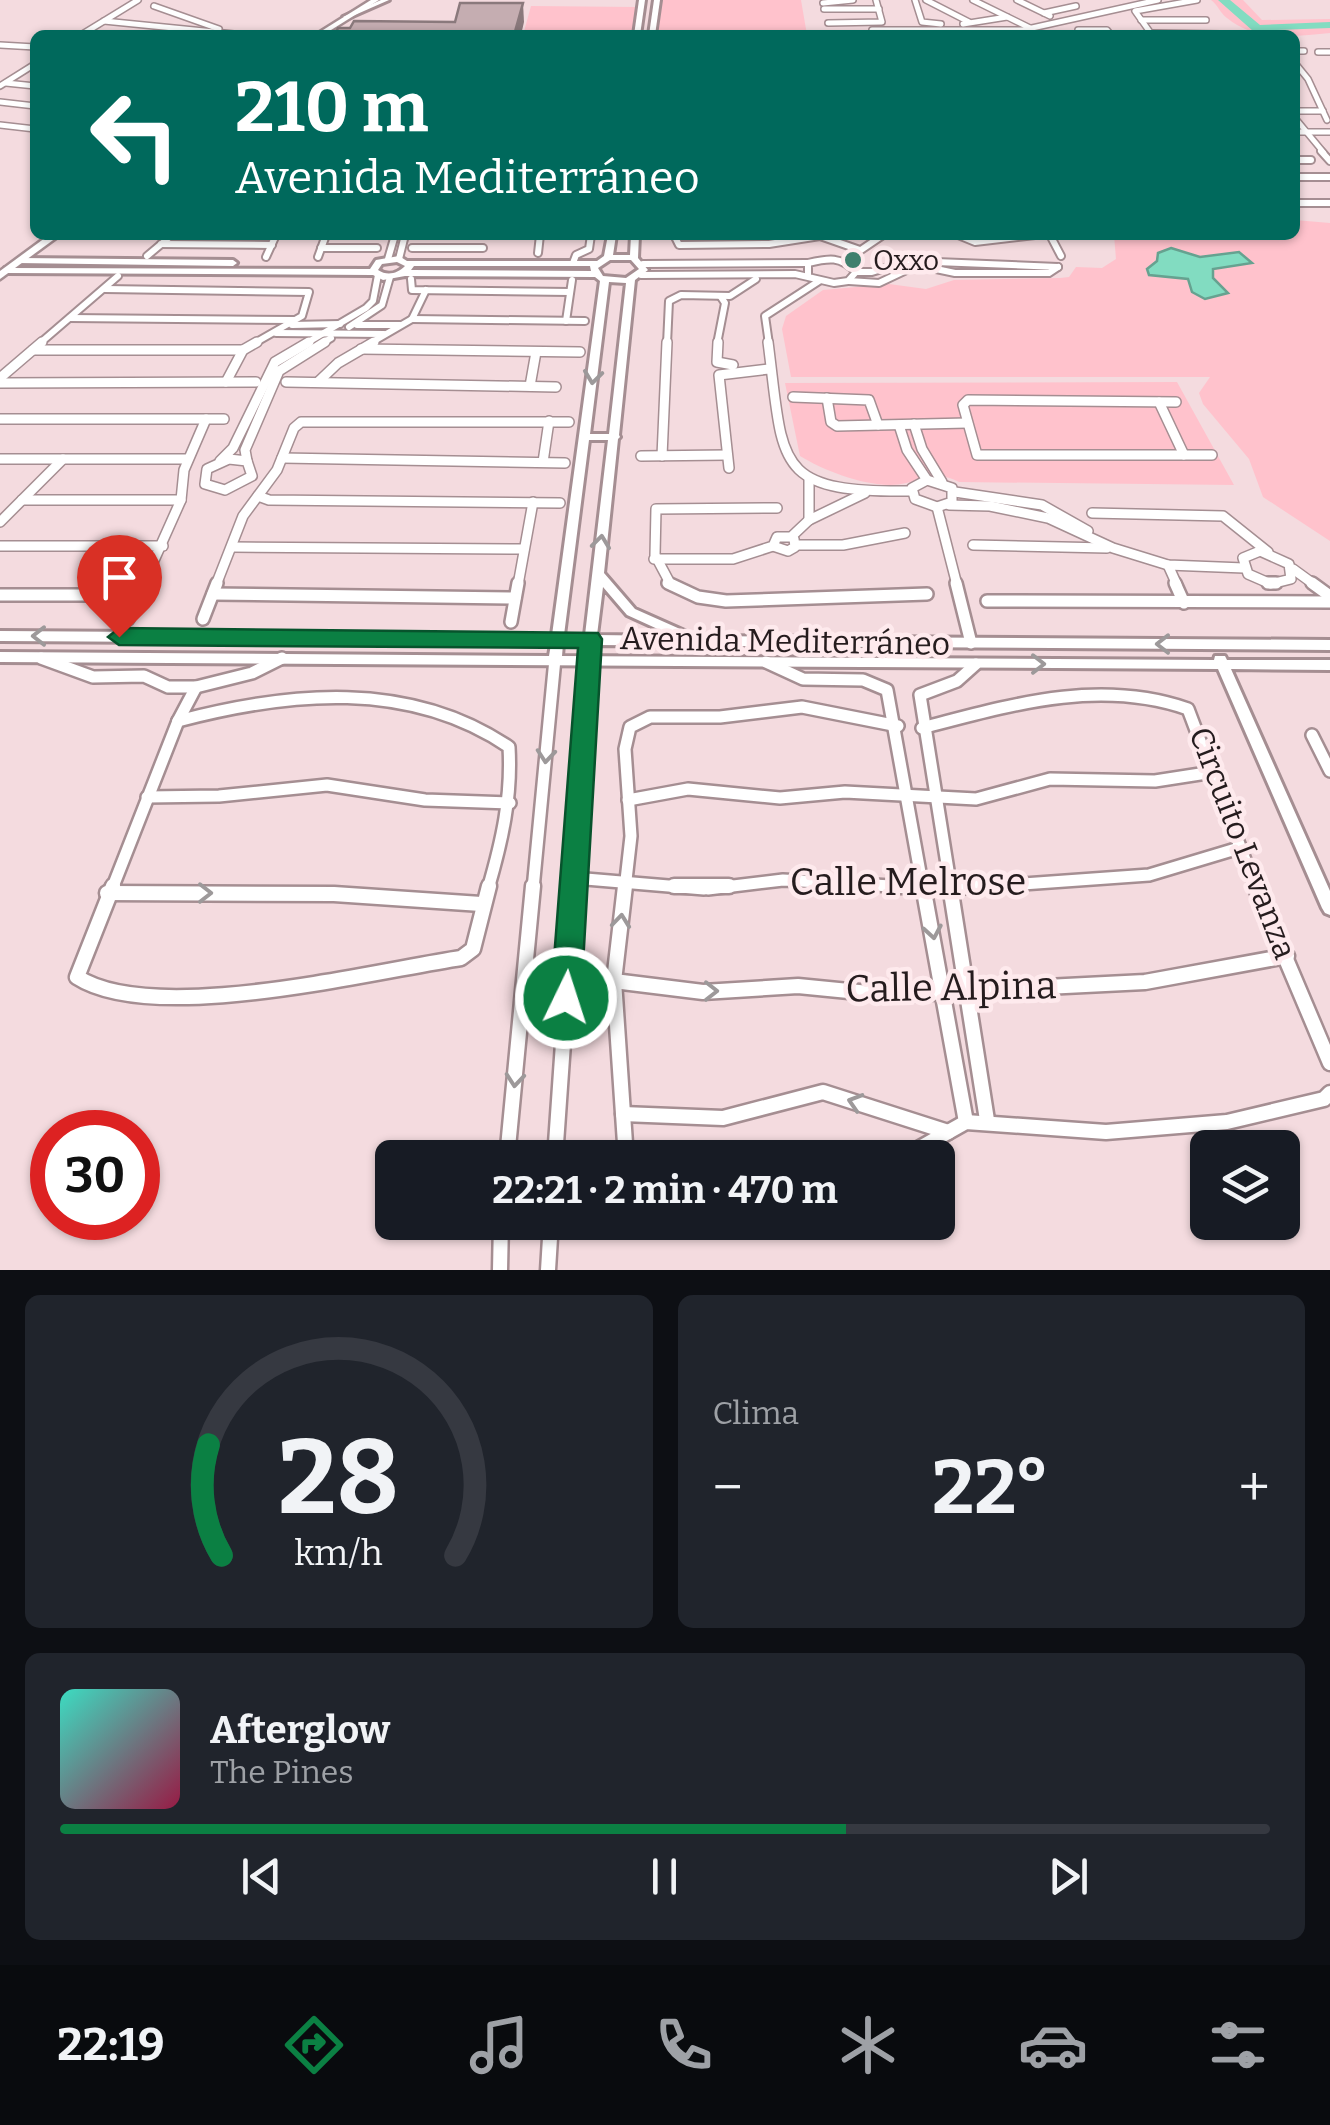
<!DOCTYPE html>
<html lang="es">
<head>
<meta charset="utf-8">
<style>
	body { margin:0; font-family:Bitter,serif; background:#20242c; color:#f1f3f6; height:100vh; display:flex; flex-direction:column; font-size:38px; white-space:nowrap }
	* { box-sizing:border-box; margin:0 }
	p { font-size:32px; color:#9ea1a6 }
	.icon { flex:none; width:55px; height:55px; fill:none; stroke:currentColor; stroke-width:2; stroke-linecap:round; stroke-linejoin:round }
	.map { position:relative; height:1270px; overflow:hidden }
	.sheet { display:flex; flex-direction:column; gap:25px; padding:25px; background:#0d0f14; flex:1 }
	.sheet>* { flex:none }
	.banner { position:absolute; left:30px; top:30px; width:1270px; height:210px; border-radius:15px; box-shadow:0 2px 8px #0004; background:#00695c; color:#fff; overflow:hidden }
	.fabs { position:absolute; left:1190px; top:1130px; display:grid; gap:20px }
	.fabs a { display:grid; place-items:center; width:110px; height:110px; border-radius:15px; background:#171b24; box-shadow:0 2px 8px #0004; font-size:50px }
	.speed { position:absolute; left:30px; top:1110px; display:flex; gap:20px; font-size:50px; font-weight:700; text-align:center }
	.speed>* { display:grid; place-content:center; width:130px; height:130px; border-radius:50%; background:#171b24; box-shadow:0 2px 8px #0004; line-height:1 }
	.speed .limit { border:15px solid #d22; background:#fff; color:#111 }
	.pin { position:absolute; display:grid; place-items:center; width:85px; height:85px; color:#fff; margin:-102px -42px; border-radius:50% 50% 50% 0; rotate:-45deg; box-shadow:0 0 10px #0007 }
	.pin .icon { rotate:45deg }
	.me { position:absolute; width:110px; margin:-55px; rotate:4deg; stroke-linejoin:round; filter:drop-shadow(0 0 8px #0008) }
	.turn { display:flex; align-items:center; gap:35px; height:210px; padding:0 40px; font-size:45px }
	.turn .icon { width:130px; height:130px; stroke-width:2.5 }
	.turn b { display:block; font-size:70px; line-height:85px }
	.big { font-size:75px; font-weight:700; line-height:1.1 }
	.sheet .tile { flex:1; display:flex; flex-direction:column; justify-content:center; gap:15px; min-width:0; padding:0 35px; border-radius:15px; background:#20242c }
	.sheet .dial { align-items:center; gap:0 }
	.dial svg { height:260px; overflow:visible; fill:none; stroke:#363941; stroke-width:7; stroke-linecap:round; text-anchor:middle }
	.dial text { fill:#f1f3f6; stroke:none }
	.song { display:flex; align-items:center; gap:30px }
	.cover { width:120px; height:120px; border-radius:15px; background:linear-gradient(135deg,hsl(170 70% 55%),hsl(340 70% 35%)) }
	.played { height:10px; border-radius:5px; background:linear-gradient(90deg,#0b8043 65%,#363941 65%) }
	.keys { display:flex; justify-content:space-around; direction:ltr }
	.heat { display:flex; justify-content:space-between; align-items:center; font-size:55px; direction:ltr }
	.sheet .tiles { flex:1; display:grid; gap:25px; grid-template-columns:1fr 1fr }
	.tile:last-child { grid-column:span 2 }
	.trip { position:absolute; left:375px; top:1140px; width:580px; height:100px; border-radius:15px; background:#171b24; box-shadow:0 2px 8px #0004; font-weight:700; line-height:100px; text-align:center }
	.dock { display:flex; height:160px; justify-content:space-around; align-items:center; background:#090b0e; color:#9ea1a6 }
	.dock .icon { width:70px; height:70px }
	.dock .selected { color:#0b8043 }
	.dock b { font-size:45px; color:#f1f3f6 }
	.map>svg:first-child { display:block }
</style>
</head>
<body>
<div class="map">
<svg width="1330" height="1270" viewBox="0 0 1330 1270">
	<rect width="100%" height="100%" fill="#f4dbdf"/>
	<g fill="#ffc2cc">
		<polygon points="662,0 801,0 807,35 658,35"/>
		<path d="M1211,0H1243L1262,20L1330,19V33C1297,36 1255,42 1227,18C1220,13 1218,5 1211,0Z"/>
		<polygon points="531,6 637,7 632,35 523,35"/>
		<polygon points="1295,220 1330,223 1330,541 1263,497 1249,459 1203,404 1199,393 1210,377 791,377 782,329 786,316 823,290 889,284 926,289 954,280 1060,278 1069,277 1076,267 1102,268 1116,259 1114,235 1295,235"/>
		<path d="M1177,382L1234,485L959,482C938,471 926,478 906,483C876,491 826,472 800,456L785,383Z"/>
	</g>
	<polygon fill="#82dcc1" stroke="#66a290" stroke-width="2.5" points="1171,248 1200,257 1239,252 1252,263 1213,269 1213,278 1228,293 1205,299 1192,292 1188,279 1149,275 1147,269 1157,261 1158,253"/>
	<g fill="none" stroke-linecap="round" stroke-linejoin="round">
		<polygon fill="#82dcc1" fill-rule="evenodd" points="1218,0 1230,0 1260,25 1330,22 1330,28 1253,31"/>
		<defs>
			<g id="minor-far4">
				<polyline points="915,0 922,22 941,24"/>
				<polyline points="926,0 969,22"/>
				<polyline points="973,0 1030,28"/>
				<polyline points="1017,0 1050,16"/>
				<polyline points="823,3 853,0"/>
				<polyline points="154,6 219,29"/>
				<polyline points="824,9 879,9"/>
				<polyline points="1044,13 1076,6"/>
				<polyline points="1141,20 1206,20"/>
				<polyline points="104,21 234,34"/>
				<polyline points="828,23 882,22 876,0"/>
				<polyline points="963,24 1007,17"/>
				<polyline points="872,30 1023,30 1158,0"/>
				<polyline points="1078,30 1107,30 1111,35"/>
				<polyline points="1151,33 1221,34"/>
				<polyline points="81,35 138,0"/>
				<polyline points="306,35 320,34"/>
				<polyline points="1152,35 1135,11 1197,0"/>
				<polyline points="0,45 35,47"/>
				<polyline points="1295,51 1304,51"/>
				<polyline points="1318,52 1330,52"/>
				<polyline points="1295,63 1308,79 1327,120"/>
				<polyline points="6,83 35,86"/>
				<polyline points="0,86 35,64"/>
				<polyline points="0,102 35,106"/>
				<polyline points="1295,111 1323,111"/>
				<polyline points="1295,118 1324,153"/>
				<polyline points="0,125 35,129"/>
				<polyline points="1295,132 1330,132"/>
			</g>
			<g id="minor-far3">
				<polyline points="1321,151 1330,161"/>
				<polyline points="1295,160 1311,160"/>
				<polyline points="1295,177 1330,177"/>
				<polyline points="1295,203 1330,203"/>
				<polyline points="674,235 679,245 769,244 820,236 860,250"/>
				<polyline points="958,235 975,242 1035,235"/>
				<polyline points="1050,235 1061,256"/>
				<polyline points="161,244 272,245"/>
				<polyline points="321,248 377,248"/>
				<polyline points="412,248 483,248"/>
				<polyline points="858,252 883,235"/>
				<polyline points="538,253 540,235"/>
				<polyline points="147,256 172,235"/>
				<polyline points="266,257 276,235"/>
				<polyline points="318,257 326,235"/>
				<polyline points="388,259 395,235"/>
				<polyline points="399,259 405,235"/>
				<polyline points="936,262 1058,267"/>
				<polyline points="573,263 576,255 589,249 591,235"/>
				<polyline points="643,264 808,263"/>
				<polyline points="856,272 872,272 914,259"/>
				<path d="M641,275L795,274L834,283L848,281L856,272C840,256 829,258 808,263V275"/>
				<polyline points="411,279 412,290 570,292"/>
				<polyline points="849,281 879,283 917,265 955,273 1049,273 1058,267"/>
				<polyline points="105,289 309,292 302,316 253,344"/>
				<polyline points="70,318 294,320"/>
				<polyline points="412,319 585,321"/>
				<polyline points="566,321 572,280"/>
				<polyline points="292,325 340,324"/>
				<polyline points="357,325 400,325"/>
				<polyline points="349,327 382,305 390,277"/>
				<polyline points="276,333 384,334"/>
				<polyline points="39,344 118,276"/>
				<polyline points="305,344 366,308 373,301 378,275"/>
				<polyline points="321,344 331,338"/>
				<polyline points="369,344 412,319 426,290"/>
				<polyline points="667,344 669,301 681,295 730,296 756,279"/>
				<polyline points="717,344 725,303 721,297"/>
				<polyline points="769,344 765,316 819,281"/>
			</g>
			<g id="minor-far2">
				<polyline points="718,342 717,362 733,365"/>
				<path d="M768,342C784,465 772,493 912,491"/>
				<polyline points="361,349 580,352"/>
				<polyline points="33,350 243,350"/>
				<polyline points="0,378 42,342"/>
				<polyline points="226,382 243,350 257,342"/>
				<polyline points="286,382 556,387"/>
				<polyline points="318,382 338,363 374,342"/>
				<polyline points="0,383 256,382"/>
				<polyline points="530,386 536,352"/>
				<polyline points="793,397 869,400 878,425"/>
				<polyline points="827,398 831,422 837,426 967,423"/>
				<polyline points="1159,402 1184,455"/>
				<polyline points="1176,402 968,400 963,405 977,455 1212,455"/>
				<polyline points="0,419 224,419"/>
				<polyline points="914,424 922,449 942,482"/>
				<polyline points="899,425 907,450 927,480"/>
				<polyline points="641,456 727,455"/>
				<polyline points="662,456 667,342"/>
				<polyline points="282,458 565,463"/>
				<polyline points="0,459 188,459"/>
				<polygon points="229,459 247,461 252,476 225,490 205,484 207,469"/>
				<polyline points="220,461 233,448 275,362 309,342"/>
				<polyline points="247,461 245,450 279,371 325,342"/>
				<polyline points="543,462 549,421"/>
				<polyline points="729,468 719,375 769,369"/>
				<polyline points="809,478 809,520"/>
				<polygon points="927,480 952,488 952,502 937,507 915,499 912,488"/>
				<polyline points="955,492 1042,505 1088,531"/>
				<polyline points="258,496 269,500 560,503"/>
				<polyline points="22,500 181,500"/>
				<polyline points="949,505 990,506 1048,518 1113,548 1168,565 1244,568"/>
				<polyline points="937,507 957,585"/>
				<polyline points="1092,513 1223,516 1268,552"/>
				<polyline points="0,522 63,459"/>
				<polyline points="796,545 843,545 905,533"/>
				<polyline points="973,545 1107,548"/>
				<polyline points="0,546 163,546"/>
				<polyline points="773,546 788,551 795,547 794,539"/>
				<polyline points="232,547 524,549"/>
				<polygon points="1260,551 1289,564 1291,579 1271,584 1248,574 1243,558"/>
				<polyline points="654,559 733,559 773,546 777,537 791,537 809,520 865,493"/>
				<polyline points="1168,565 1177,585"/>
				<polyline points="1293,569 1315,585"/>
				<polyline points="143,585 181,500 184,470 206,419"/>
				<polyline points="216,585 243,516 277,470 294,428 301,422 569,422"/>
				<polyline points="518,585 533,502"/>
				<polyline points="671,585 655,555 656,509 777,508"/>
			</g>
			<g id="minor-far1">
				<polyline points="668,583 698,597 726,601 927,594"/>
				<polyline points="956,583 971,643"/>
				<polyline points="1175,583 1184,603"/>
				<polyline points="1268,583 1276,583"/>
				<polyline points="1312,583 1330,596"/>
				<polyline points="213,594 515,598"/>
				<polyline points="0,595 139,595"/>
				<polyline points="987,601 1330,602"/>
				<polyline points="128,619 144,583"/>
				<polyline points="203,619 217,583"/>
				<polyline points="511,622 518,583"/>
				<polyline points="41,658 93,677 144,676 168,687 196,687 252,673 282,658"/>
				<polyline points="766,662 803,679 863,680 887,690 923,889"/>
				<polyline points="178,721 196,687"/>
				<path d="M178,721C288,692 409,679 509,747C512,797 502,841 488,889"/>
				<path d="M922,728C1010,705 1099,678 1188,709L1256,889"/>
				<polyline points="1312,735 1330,771"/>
				<polyline points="147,797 219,796 327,785 425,800 510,803"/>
				<polyline points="628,800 688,789 780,798 845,792 976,799 1050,779 1155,781 1213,772"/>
				<polyline points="574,878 704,889"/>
				<polyline points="112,889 178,721"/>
				<polyline points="533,889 555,659"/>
				<polyline points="573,889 589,660"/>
				<polyline points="625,889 631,836 625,749 630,727 650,717 720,717 802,707 898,726"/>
				<polyline points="708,889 783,880 946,889"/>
				<polyline points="951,889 920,695 957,681 976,664"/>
				<polyline points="952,889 1149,875 1239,848"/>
			</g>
			<g id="minor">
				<path d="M113,886L77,977C153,1026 369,972 461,958L473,949L489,886"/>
				<polyline points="625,886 614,981 626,1158"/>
				<polyline points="674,886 729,886"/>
				<polyline points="899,886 987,886"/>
				<polyline points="923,886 966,1122"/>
				<polyline points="950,886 987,1120"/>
				<polyline points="1255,886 1330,1063"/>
				<polyline points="107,893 334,894 481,904"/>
				<polyline points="614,981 703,992 798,986 889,995 1145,982 1287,956"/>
				<polyline points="623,1114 723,1118 823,1092 948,1132"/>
				<polyline points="507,1158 533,886"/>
				<polyline points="555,1158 574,886"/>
				<polyline points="902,1158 966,1122 1106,1132 1227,1122 1324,1099 1330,1093"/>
				<polyline points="643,1222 661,1230 734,1222"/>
				<polyline points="500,1270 501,1222"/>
				<polyline points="548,1270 551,1222"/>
			</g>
			<g id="tertiary">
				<polygon points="381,0 389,0 348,18 343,17"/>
				<polygon points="639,0 645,0 640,35 634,35"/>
				<polygon points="654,0 660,0 655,35 649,35"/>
				<path d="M608,235H616L613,255H630L631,235H639L638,258L648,270L635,280L619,435L620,437L618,439L604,573L635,609L689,633L691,636L1330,640V650L596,645L594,648H586L584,645L563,644L562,656L1214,660L1215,656H1225L1227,660H1330V670L1231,669L1330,891V915L1325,913L1322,908L1218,669L0,662V652L549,656L551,644L0,641V631L552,635L600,281L595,277L405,276L383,280L373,275L8,273L5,272V268L370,269L376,260L399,256L407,261H597L604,256ZM610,260H631L639,269L626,278L603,276L598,268ZM397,262L405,266C397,274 387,276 378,270L382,264ZM414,266H590L591,271L411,270ZM609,282L626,283L609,434H590ZM589,440H608L585,635H564ZM603,587L627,615L673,636L597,635Z"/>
				<polygon points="20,258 233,260 237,263 233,266 17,263 16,261"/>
			</g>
			<g id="secondary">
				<polygon points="371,0 379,0 323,35 315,35"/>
				<polygon points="49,235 60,235 0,279 0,271"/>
			</g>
		</defs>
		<use href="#minor-far4" stroke="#a58e92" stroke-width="8"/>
		<use href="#minor-far3" stroke="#a58e92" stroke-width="10"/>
		<use href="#minor-far2" stroke="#a58e92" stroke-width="12"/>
		<use href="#minor-far1" stroke="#a58e92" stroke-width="16"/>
		<use href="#minor" stroke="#a58e92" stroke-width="19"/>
		<use href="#tertiary" stroke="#a58e92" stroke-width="6"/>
		<use href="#secondary" stroke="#a58e92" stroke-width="5"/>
		<use href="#minor-far4" stroke="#fff" stroke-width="5"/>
		<use href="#minor-far3" stroke="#fff" stroke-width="6"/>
		<use href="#minor-far2" stroke="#fff" stroke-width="9"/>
		<use href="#minor-far1" stroke="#fff" stroke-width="11"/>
		<use href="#minor" stroke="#fff" stroke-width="14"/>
		<use href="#tertiary" fill="#fff" fill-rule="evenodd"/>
		<use href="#secondary" fill="#fff" fill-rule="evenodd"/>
	</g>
	<polygon fill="#8a797c" points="523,3 524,22 521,35 514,35"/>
	<polygon fill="#c5adb1" stroke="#8a797c" stroke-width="2.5" points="460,3 523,3 514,35 335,35 338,28 350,28 354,21 455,22"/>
	<defs><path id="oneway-chevron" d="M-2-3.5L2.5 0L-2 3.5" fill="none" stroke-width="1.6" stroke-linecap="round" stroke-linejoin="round" transform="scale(2.5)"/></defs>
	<g stroke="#9d999a">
		<use href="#oneway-chevron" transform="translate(593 377) rotate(97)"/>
		<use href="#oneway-chevron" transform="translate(601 542) rotate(-83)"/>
		<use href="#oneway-chevron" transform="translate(39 636) rotate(-180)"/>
		<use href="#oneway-chevron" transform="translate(1163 644) rotate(-180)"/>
		<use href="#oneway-chevron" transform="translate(1038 664)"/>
		<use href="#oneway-chevron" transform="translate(546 756) rotate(95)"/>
		<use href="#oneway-chevron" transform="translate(205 893)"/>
		<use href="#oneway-chevron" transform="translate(621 921) rotate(-84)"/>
		<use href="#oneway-chevron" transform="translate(933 932) rotate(80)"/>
		<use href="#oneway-chevron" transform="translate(711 991)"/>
		<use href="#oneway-chevron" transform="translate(515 1080) rotate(95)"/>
		<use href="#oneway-chevron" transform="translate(855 1102) rotate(-163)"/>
	</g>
	<polygon fill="#0b8043" stroke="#07532c" stroke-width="2.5" points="119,628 598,633 602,639 581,998 576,1008 566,1012 556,1008 551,998 578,648 119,645 108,637"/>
	<circle fill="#407f6d" stroke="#feeaed" stroke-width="4" cx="853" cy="260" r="10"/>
	<g text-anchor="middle" stroke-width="9" stroke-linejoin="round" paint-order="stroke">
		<g font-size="28" fill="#251c1e" stroke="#feeaed" text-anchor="start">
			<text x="873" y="270">Oxxo</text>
		</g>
		<g font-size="32" fill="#251c1e" stroke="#feeaed">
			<text transform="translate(785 641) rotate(1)" y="11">Avenida Mediterráneo</text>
			<text transform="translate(1243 843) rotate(69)" y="11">Circuito Levanza</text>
		</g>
		<g font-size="38" fill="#251c1e" stroke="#feeaed">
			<text x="908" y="895">Calle Melrose</text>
			<text transform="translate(951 987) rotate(-1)" y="13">Calle Alpina</text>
		</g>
	</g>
</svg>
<div class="fabs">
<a><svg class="icon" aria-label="layers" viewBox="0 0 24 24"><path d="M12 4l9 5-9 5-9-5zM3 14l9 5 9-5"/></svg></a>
</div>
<div class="speed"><div class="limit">30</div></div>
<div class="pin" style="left:119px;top:637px;background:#d93025"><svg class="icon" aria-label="arrive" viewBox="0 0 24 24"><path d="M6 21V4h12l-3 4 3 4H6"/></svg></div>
<svg class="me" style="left:566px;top:998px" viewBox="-20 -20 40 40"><circle r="17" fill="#0b8043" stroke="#fff" stroke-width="3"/><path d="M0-11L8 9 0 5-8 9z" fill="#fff"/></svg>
<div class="trip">22:21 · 2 min · 470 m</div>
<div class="banner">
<div class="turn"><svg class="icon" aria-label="left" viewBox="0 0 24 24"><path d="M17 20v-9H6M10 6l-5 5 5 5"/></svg><div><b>210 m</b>Avenida Mediterráneo</div></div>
</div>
</div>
<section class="sheet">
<div class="tiles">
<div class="tile dial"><svg viewBox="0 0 100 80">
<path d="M14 69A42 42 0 1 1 86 69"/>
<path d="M14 69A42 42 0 0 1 10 35" stroke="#0b8043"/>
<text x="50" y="56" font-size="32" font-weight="700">28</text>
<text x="50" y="72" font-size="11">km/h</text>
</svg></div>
<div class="tile"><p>Clima</p>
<div class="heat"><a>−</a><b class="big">22°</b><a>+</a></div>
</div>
<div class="tile">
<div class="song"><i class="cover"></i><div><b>Afterglow</b><p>The Pines</p></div></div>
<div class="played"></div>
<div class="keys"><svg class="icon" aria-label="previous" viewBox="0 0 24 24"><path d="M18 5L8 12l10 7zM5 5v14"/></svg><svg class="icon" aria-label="pause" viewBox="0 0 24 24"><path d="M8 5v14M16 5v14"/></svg><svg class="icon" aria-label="next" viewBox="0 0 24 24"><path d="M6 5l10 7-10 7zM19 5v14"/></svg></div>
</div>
</div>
</section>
<nav class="dock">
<b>22:19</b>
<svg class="icon selected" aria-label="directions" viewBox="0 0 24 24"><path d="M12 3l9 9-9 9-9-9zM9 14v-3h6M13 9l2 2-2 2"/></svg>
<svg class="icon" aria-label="music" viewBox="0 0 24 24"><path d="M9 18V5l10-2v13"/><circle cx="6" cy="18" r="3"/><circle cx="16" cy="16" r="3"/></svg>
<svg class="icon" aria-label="phone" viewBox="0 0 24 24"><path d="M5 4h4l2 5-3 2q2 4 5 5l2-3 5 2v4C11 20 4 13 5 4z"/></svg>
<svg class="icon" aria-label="climate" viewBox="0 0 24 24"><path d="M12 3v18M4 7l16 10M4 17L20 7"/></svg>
<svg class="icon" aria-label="car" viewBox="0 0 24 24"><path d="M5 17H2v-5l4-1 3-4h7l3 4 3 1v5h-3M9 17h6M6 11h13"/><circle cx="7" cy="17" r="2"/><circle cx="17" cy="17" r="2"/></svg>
<svg class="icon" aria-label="filters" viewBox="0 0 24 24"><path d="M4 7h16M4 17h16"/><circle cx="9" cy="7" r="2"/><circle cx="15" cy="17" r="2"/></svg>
</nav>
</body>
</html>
